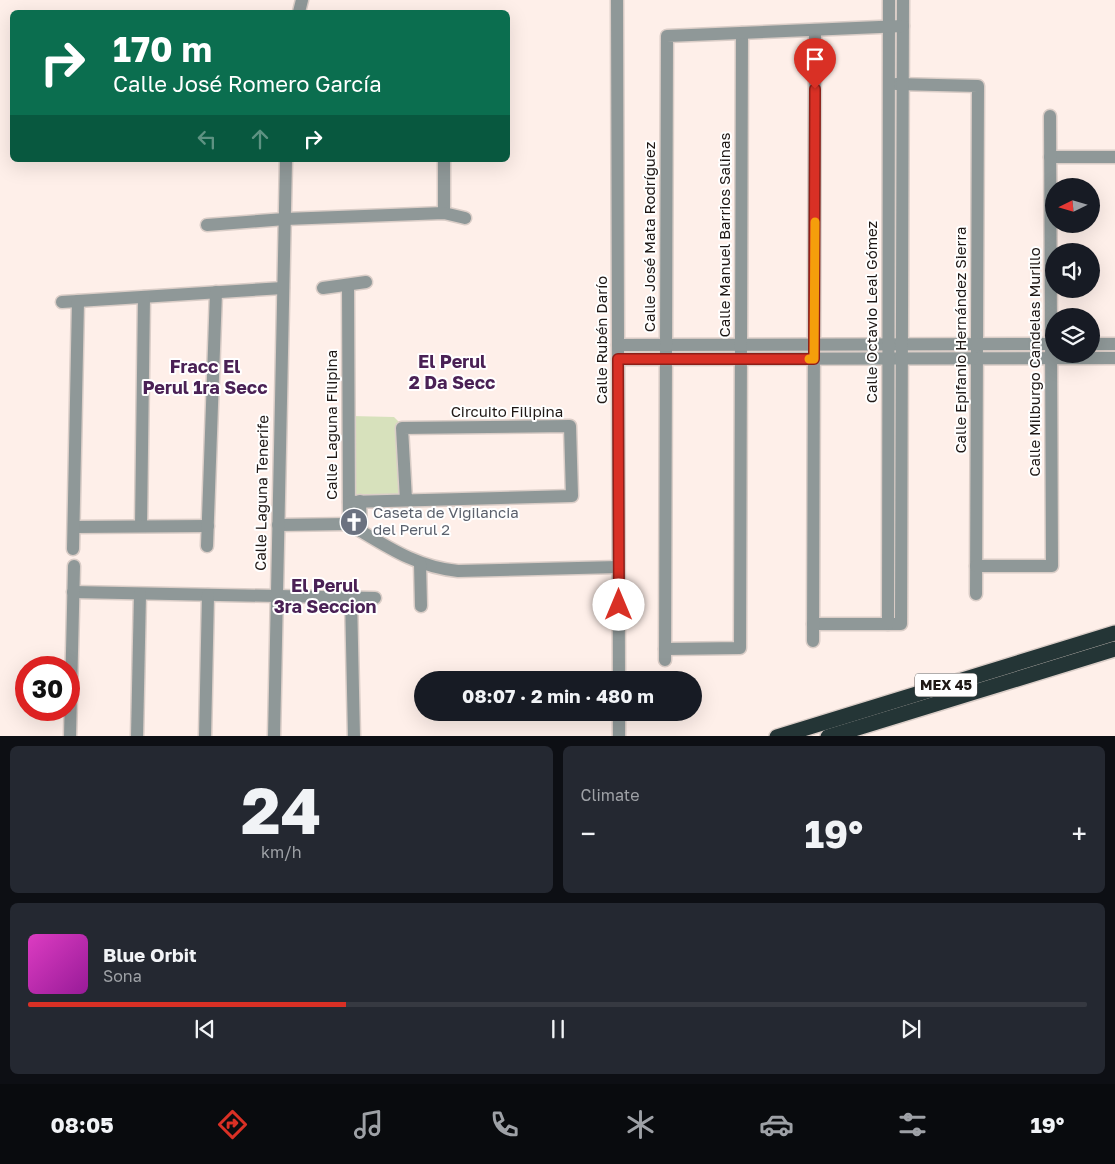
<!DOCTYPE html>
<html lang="en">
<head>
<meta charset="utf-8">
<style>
	body { margin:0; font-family:"Golos Text",sans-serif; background:#242831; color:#f1f3f6; height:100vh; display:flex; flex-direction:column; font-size:19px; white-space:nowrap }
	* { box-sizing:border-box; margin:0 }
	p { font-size:16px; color:#9ea1a6 }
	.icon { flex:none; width:28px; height:28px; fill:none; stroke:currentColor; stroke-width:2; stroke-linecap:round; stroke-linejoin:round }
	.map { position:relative; height:736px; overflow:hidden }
	.drawer { display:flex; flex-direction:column; gap:10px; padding:10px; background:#0d0f14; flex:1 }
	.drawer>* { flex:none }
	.top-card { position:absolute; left:10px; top:10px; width:500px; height:152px; border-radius:8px; box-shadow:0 5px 20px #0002; background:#0b6e4f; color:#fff; overflow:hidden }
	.needle { width:32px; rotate:265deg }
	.tools { position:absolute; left:1045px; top:178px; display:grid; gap:10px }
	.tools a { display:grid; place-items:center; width:55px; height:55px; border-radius:50%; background:#171b24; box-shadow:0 5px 20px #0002; font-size:25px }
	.speed { position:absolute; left:15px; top:656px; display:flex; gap:10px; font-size:25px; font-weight:700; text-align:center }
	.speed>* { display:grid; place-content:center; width:65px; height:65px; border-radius:50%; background:#171b24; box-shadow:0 5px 20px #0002; line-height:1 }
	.speed .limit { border:8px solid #d22; background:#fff; color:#111 }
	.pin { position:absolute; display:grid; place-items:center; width:42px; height:42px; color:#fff; margin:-51px -21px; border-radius:50% 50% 50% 0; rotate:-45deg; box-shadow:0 0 5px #0007 }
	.pin .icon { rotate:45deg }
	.me { position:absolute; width:55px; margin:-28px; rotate:0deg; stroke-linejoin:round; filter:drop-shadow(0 0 4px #0008) }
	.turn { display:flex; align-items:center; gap:18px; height:105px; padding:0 20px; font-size:22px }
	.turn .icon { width:65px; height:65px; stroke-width:2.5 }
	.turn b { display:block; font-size:35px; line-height:42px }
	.lanes { display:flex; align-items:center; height:48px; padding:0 20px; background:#0003; justify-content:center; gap:25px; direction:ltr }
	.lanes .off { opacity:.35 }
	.big { font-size:38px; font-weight:700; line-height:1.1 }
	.drawer .widget { flex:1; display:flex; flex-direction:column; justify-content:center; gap:8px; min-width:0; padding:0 18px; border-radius:8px; background:#242831 }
	.drawer .dial { align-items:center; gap:0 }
	.dial b { font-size:65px; line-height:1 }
	.song { display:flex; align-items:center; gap:15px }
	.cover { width:60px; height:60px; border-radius:8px; background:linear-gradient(135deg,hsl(310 70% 55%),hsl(300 70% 35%)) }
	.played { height:5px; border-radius:2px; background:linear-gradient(90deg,#d93025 30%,#363941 30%) }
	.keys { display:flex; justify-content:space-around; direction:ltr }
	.heat { display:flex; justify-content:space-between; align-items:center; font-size:28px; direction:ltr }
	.drawer .tiles { flex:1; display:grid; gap:10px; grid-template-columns:1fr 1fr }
	.widget:last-child { grid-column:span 2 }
	.trip { position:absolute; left:414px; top:671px; width:288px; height:50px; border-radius:25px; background:#171b24; box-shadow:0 5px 20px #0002; font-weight:700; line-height:50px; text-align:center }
	.tab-bar { display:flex; height:80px; justify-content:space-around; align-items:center; background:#090b0e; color:#9ea1a6 }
	.tab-bar .icon { width:35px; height:35px }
	.tab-bar .active { color:#d93025 }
	.tab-bar b { font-size:22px; color:#f1f3f6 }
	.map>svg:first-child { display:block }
</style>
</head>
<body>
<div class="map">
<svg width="1115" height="737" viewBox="0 0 1115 737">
	<rect width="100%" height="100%" fill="#feefe9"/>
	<polygon fill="#d7e1bc" points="351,416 394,417 400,423 403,495 352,498"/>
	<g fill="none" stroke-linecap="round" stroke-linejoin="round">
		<defs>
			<g id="minor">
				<polyline points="617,0 619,680"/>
				<polyline points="299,12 302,0"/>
				<polyline points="896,84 978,86 976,594"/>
				<polyline points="1050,157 1115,157"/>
				<polyline points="444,213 444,160"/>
				<polyline points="207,225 285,219 444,213 465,218"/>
				<polyline points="348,285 349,524"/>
				<polyline points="323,288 366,282"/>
				<polyline points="62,302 283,288"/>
				<polyline points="1091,344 1115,344"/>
				<polyline points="618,345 1054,344"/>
				<polyline points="618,359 1115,358"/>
				<polyline points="360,501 361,531"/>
				<polyline points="349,502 572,496 570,426 402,428 406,500"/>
				<path d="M349,524C385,545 415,567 458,571L618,567"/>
				<polyline points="278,525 349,524"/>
				<polyline points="141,526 144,297"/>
				<polyline points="74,527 208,526"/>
				<polyline points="207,546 216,292"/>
				<polyline points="73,549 78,301"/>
				<polyline points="420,563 421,606"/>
				<polyline points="976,566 1052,566 1050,116"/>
				<polyline points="73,592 375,598"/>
				<polyline points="351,597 354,737"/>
				<polyline points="813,624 901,624 903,0"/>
				<polyline points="888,624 889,0"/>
				<polyline points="813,641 815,30"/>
				<polyline points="665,649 740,648 742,33"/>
				<polyline points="665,660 667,36 903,26"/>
				<polyline points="619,712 619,737"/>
				<polyline points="70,737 74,566"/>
				<polyline points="137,737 140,594"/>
				<polyline points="205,737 208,595"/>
				<polyline points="274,737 286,160"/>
			</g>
			<g id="highway">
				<polyline points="777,737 1115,633"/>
				<polyline points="828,737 1115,649"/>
			</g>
		</defs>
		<use href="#minor" stroke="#dacdc7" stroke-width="15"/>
		<use href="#highway" stroke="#dacdc7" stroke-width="18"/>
		<use href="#minor" stroke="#8f9898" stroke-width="12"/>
		<use href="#highway" stroke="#243536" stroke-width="15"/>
	</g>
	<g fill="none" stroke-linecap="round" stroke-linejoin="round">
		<defs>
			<polyline id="route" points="619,605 618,359 814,359 815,89"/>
		</defs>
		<use href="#route" stroke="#8d1f18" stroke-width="12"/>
		<use href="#route" stroke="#d93025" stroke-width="9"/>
		<polyline stroke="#f59e0b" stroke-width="9" points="809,359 814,359 815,222"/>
	</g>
	<defs>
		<symbol id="church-disc" viewBox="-11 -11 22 22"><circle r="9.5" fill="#6b7280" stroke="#fff"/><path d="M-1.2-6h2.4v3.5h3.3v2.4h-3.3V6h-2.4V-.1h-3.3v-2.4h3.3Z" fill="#fff"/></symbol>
	</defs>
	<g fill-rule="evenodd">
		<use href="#church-disc" x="338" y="506" width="32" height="32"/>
	</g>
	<g text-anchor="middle" stroke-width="4" stroke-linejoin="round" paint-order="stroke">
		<rect fill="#fff" stroke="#625d5b" stroke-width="1" x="915" y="673.5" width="62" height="23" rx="4"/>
		<g font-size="14" font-weight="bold" fill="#1f1815">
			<text x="946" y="690">MEX 45</text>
		</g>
		<g font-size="15" fill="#1f1815" stroke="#fff">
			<text transform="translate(725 235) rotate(-90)" y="5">Calle Manuel Barrios Salinas</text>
			<text transform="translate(650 237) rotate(-90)" y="5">Calle José Mata Rodríguez</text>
			<text transform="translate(872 312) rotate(-90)" y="5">Calle Octavio Leal Gómez</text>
			<text transform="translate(602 340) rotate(-90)" y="5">Calle Rubén Darío</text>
			<text transform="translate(961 340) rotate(-90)" y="5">Calle Epifanio Hernández Sierra</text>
			<text transform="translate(1035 362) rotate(-90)" y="5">Calle Milburgo Candelas Murillo</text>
			<text x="507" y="417">Circuito Filipina</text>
			<text transform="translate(332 425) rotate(-90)" y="5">Calle Laguna Filipina</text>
			<text transform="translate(262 493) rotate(-89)" y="5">Calle Laguna Tenerife</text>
		</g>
		<g font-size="15" fill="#5b616d" stroke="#fff" text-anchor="start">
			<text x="373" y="518">Caseta de Vigilancia<tspan x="373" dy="17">del Perul 2</tspan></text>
		</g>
		<g font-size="18" font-weight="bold" fill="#4a2155" stroke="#fff">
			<text x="452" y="368">El Perul<tspan x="452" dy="21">2 Da Secc</tspan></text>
			<text x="205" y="373">Fracc El<tspan x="205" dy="21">Perul 1ra Secc</tspan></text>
			<text x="325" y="592">El Perul<tspan x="325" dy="21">3ra Seccion</tspan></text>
		</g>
	</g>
</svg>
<div class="tools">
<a><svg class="needle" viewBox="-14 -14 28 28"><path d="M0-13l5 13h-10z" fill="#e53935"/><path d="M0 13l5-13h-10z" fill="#9ea1a6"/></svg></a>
<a><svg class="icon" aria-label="sound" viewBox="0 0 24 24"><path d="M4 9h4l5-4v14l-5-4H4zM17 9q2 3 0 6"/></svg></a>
<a><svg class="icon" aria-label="layers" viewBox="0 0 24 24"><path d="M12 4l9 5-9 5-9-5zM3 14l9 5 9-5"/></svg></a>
</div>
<div class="speed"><div class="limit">30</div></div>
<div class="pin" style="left:815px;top:89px;background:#d93025"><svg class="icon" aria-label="arrive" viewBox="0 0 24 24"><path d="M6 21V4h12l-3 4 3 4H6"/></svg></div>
<svg class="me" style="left:619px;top:605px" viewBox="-20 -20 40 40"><circle r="19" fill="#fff"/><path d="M0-13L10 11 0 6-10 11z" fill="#d93025"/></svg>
<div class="trip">08:07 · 2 min · 480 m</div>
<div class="top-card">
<div class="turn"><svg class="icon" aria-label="right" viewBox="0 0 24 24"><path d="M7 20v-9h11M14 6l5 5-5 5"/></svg><div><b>170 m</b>Calle José Romero García</div></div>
<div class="lanes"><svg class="icon off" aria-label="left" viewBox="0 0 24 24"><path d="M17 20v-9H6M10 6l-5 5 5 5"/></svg><svg class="icon off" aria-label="ahead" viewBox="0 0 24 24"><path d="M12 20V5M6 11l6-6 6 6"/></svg><svg class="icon" aria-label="right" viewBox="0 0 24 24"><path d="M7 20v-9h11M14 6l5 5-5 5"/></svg></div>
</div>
</div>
<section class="drawer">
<div class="tiles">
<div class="widget dial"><b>24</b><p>km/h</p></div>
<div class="widget"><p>Climate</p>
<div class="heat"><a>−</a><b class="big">19°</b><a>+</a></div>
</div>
<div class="widget">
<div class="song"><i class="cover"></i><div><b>Blue Orbit</b><p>Sona</p></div></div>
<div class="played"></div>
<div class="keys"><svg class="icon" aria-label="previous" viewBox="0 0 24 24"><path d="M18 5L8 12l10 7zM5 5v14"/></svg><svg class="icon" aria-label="pause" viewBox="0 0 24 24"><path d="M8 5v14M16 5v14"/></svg><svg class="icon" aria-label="next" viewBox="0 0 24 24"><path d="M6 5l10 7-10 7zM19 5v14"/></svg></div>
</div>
</div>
</section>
<nav class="tab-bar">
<b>08:05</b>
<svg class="icon active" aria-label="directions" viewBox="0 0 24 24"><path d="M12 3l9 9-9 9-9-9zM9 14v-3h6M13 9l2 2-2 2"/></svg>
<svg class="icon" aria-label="music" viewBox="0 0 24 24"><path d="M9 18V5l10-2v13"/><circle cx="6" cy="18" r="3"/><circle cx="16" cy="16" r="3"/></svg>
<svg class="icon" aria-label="phone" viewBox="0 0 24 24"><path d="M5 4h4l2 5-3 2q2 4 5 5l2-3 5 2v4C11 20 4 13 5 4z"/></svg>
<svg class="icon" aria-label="climate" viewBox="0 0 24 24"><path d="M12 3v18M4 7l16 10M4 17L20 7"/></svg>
<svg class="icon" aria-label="car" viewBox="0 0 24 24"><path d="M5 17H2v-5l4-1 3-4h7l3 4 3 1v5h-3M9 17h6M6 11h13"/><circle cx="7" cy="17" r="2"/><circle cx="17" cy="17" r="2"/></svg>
<svg class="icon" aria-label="filters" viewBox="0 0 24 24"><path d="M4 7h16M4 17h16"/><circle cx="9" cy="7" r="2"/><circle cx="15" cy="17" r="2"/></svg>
<b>19°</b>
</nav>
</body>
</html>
